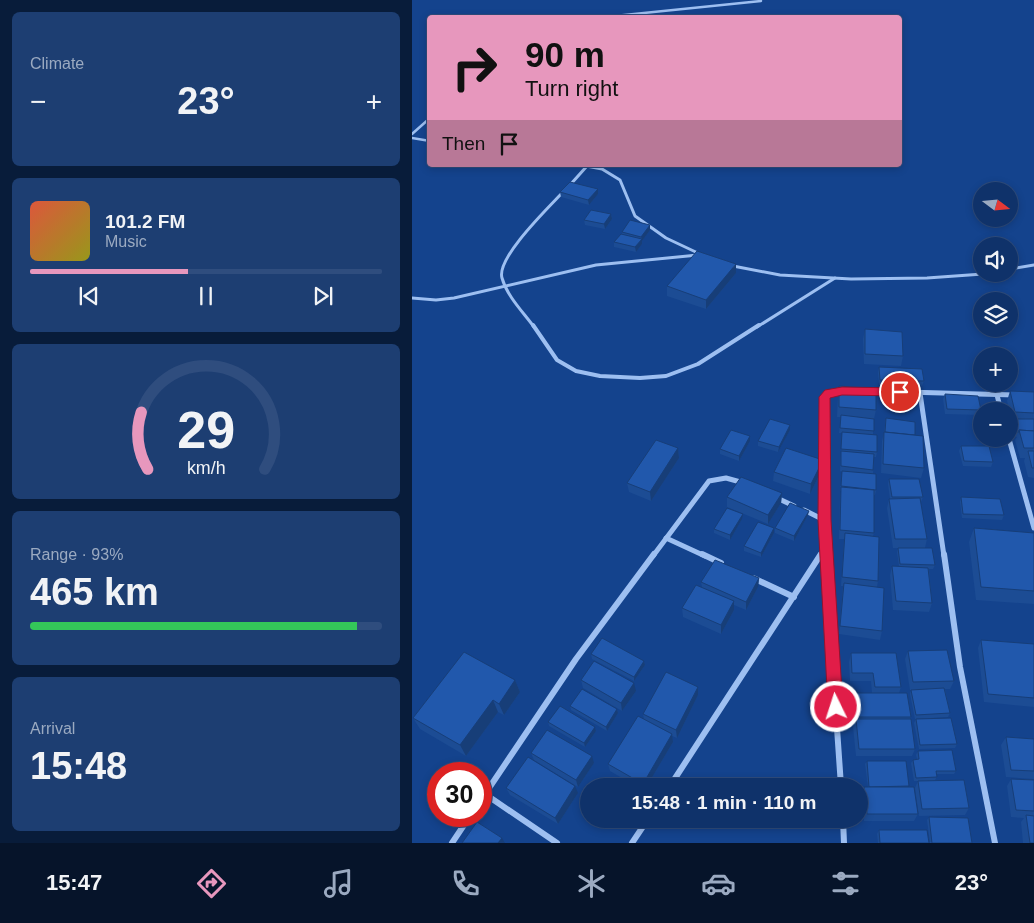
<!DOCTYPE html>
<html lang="en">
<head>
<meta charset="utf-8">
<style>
	body { margin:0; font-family:Arial,sans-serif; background:#1d3e72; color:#f1f3f6; height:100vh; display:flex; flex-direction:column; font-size:19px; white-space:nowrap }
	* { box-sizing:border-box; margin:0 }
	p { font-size:16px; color:#9baac1 }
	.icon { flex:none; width:28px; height:28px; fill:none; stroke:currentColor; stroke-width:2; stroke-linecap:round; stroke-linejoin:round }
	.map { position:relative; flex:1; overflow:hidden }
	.side { display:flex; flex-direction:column; gap:12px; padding:12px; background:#081c3a; width:412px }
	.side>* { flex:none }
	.top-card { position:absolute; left:15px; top:15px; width:475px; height:152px; border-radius:5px; box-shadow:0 2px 8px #0003,0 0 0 1px #2f4d7e; background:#e797bd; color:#111; overflow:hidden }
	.needle { width:32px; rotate:106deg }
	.tools { position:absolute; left:561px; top:182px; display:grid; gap:10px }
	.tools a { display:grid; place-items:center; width:45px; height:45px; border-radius:50%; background:#0f326a; box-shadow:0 2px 8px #0003,0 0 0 1px #2f4d7e; font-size:25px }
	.speed { position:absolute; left:15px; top:762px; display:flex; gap:10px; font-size:25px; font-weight:700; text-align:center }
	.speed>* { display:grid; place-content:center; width:65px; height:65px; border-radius:50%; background:#0f326a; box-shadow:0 2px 8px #0003,0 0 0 1px #2f4d7e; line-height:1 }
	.speed .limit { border:8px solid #d22; background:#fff; color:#111 }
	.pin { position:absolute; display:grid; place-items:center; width:42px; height:42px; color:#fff; margin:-21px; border:2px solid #fff; border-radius:50%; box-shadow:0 1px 5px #0007 }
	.me { position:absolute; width:55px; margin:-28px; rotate:356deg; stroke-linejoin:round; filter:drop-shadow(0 0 4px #0008) }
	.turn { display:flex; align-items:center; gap:18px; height:105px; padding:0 15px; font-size:22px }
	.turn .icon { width:65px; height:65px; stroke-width:2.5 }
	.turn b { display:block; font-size:35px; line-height:42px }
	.then { display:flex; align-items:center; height:48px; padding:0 15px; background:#0003; gap:10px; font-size:19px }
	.big { font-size:38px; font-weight:700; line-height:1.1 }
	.side .widget { flex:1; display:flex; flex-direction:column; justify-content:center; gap:8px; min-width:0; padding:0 18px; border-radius:8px; background:#1d3e72 }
	.side .dial { align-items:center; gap:0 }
	.dial svg { height:130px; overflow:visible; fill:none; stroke:#2f4d7e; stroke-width:7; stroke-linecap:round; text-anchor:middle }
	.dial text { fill:#f1f3f6; stroke:none }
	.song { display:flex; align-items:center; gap:15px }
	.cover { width:60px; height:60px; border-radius:8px; background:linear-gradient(135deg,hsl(10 70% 55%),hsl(60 70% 35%)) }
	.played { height:5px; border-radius:2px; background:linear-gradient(90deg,#e797bd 45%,#2f4d7e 45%) }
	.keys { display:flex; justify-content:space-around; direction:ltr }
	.heat { display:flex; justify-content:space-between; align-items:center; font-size:28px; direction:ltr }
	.charge { height:8px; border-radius:4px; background:linear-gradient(90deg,#34c759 93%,#2f4d7e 0) }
	.trip { position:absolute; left:168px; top:778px; width:288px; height:50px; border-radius:25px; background:#0f326a; box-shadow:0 2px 8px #0003,0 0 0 1px #2f4d7e; font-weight:700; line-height:50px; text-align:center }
	.tabs { display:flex; height:80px; justify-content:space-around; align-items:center; background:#06142a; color:#9baac1 }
	.tabs .icon { width:35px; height:35px }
	.tabs .on { color:#e797bd }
	.tabs b { font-size:22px; color:#f1f3f6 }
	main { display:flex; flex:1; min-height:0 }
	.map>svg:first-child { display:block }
</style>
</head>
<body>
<main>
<section class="side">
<div class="widget"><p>Climate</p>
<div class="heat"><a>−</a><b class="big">23°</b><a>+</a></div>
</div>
<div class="widget">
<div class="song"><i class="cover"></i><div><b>101.2 FM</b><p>Music</p></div></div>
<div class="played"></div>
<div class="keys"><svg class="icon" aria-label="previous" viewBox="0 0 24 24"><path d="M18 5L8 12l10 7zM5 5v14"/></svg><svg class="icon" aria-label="pause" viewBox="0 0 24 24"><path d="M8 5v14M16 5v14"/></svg><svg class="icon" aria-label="next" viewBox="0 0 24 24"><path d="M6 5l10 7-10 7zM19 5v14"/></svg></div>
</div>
<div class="widget dial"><svg viewBox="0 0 100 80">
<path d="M14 69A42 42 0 1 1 86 69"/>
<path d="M14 69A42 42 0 0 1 10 34" stroke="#e797bd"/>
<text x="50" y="56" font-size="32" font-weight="700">29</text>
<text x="50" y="72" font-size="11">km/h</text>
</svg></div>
<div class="widget"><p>Range · 93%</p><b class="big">465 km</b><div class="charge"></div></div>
<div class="widget"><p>Arrival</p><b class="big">15:48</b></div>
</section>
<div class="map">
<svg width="622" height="843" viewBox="0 0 622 843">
	<rect width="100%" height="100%" fill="#14438d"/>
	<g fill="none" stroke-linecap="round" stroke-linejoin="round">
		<g stroke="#9dbff1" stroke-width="2.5">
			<polyline points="183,18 349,1"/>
			<polyline points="0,134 18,118"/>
			<polyline points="0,138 18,141"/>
		</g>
		<g stroke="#9dbff1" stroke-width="3">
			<polyline points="169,165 190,169 208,180 223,216 254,238 288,254"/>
			<polyline points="158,185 175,166"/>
			<polyline points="321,266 368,275 439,279 515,278 571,274"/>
			<polyline points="598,269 622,265"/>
			<polyline points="0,298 24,300 42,298 184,265 286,255"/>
			<path d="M122,327C111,312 95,296 90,278C84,258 137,207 151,192"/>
			<polyline points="345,327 423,278"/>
		</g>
		<polyline stroke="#9dbff1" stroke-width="4" points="121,325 145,360 164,371 188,376 228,378 254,376 286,364 347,325"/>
		<g stroke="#9dbff1" stroke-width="5">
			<polyline points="457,391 603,395"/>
			<polyline points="508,393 532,556"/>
			<polyline points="585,395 589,411"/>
			<polyline points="597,439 622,528"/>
			<polyline points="365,498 382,506"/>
			<polyline points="392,510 412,520"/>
			<polyline points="254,538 293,556"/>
			<polyline points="241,556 297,481 314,478 332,483"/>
			<polyline points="408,556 413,548"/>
			<path d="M414,556L412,403C414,391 423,392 433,391"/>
		</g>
		<g stroke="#9dbff1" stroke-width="6">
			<polyline points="290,554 309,563"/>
			<polyline points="413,554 429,786"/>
			<polyline points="532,554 548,667 583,843"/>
			<polyline points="341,578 382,597"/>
			<polyline points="258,786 409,554"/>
			<polyline points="73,794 145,843"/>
			<polyline points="69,800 164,659 242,554"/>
			<polyline points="431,819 432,843"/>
			<polyline points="40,843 58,816"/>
			<polyline points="220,843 236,819"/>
		</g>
	</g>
	<g fill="#1c4c94">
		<polygon points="148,192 186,194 177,205 149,197"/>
		<polygon points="199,214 200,219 193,229 173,225 172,220"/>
		<polygon points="238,225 238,230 230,241 230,244 224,252 202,247 202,242 210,234 210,232"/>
		<polygon points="324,273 294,309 255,296 255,286"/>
		<polygon points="453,329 491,356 489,366 452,364 451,339"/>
		<polygon points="467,367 512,381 510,386 467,385 466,372"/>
		<polygon points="427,386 464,410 462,419 461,434 465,452 464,457 462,457 461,474 464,490 463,495 462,495 462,533 461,536 466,581 465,587 470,631 468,640 427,634 431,586 429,586 432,539 427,539 428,497 429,491 428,491 430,472 428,471 430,433 427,433 429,417 425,417 426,396"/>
		<polygon points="598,391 622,392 622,478 616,477 612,461 613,458 608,458 603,440 605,437 602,436 599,424 600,421 595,401"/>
		<polygon points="533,394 569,410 567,415 533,414 531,399"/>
		<polygon points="474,418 503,435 512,468 509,478 469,473 470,441 472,432"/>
		<polygon points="378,425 378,430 366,452 346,446 346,441"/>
		<polygon points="338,441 327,461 308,454 308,449"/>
		<polygon points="549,446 581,462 579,467 551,466 547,451"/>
		<polygon points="266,448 267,458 239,501 217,492 215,483"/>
		<polygon points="411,460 410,469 398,494 361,481 362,472"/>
		<polygon points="477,479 511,497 509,502 508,502 515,539 513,548 523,565 521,569 517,569 520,603 517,612 481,610 478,575 480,566 487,566 485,552 486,548 481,548 475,508 477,499 478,499 476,484"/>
		<polygon points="370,493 369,503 356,524 315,507 315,497"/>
		<polygon points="549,497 592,515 590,520 550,518 548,502"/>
		<polygon points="396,515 382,541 363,533 363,528"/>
		<polygon points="330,519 318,540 302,533 302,529"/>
		<polygon points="362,528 362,533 349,557 332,551 332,546"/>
		<polygon points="562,528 622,533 622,604 564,600 557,542"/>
		<polygon points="347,578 346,587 334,610 322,605 322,610 309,634 271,617 270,608 290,587 289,582"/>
		<polygon points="569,640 622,644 622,707 572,702 566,648"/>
		<polygon points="496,651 542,681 538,689 533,689 538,713 536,717 503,719 498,694 499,690 498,690 493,659"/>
		<polygon points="439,653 489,687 487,693 499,717 498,719 503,749 500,756 444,756 441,727 444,719 442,701 444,693 460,693 459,681 438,681 437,662"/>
		<polygon points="179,654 232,661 233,665 222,681 180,659"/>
		<polygon points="103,680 108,692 92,715 86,712 54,756 8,729 1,718"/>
		<polygon points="169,680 224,691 210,711 171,688"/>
		<polygon points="286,687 286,695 265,738 260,736 261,742 235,786 224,786 198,771 196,764 232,719 231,714"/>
		<polygon points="158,706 205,709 206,713 195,731 159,710"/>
		<polygon points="504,719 545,744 543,748 507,749 502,723"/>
		<polygon points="136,722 183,727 184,731 173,747 137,726"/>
		<polygon points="594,737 622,739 622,779 594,777 589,745"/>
		<polygon points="506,751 544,771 542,774 524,774 525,777 523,780 557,808 553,815 507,816 503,788 506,781 502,781 499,763 501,760 505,759 504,755"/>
		<polygon points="119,753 182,763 166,787 122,760"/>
		<polygon points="455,761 497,787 506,814 502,821 452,821 450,794 452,787 456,787 453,764"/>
		<polygon points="599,779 622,780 622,843 611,843 609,822 612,818 599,817 595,786"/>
		<polygon points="94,788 166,793 146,824 98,795"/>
		<polygon points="517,817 560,843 518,843 515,820"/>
		<polygon points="467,830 517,843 466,843 465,834"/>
	</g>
	<g fill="#173e78">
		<polygon points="186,189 186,194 177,205 176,200"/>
		<polygon points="199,214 200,219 193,229 192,224"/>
		<polygon points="238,225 238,230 230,241 230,244 224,252 223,247 230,239 229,237"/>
		<polygon points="324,264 324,273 294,309 294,300"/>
		<polygon points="378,425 378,430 366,452 367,447"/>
		<polygon points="338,436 338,441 327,461 327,456"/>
		<polygon points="266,448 267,458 239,501 238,492"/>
		<polygon points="411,460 410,469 398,494 399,484"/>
		<polygon points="370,493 369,503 356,524 356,515"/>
		<polygon points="397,511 396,515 382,541 382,536"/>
		<polygon points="331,514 330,519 318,540 318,535"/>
		<polygon points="362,528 362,533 349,557 349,553"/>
		<polygon points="347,578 346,587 334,610 334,602"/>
		<polygon points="322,601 322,610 309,634 309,625"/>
		<polygon points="232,661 233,665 222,681 222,677"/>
		<polygon points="103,680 108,692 92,715 87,704"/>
		<polygon points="222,683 224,691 210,711 209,703"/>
		<polygon points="286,687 286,695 265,738 264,730"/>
		<polygon points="81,700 86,712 54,756 48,745"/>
		<polygon points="205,709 206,713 195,731 194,727"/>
		<polygon points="183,727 184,731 173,747 172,743"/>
		<polygon points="260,734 261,742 235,786 232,786 231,784"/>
		<polygon points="180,756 182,763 166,787 164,780"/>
		<polygon points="163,786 166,793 146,824 143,818"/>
		<polygon points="90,838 93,843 86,843"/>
	</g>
	<g fill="#2158ac" stroke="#173e78">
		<polygon points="158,182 186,189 176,200 148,192"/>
		<polygon points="179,210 199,214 192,224 172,220"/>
		<polygon points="218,220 238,225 229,237 210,232"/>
		<polygon points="209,234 230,239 223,247 202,242"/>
		<polygon points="285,251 324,264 294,300 255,286"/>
		<polygon points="453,329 490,332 491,356 453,354"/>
		<polygon points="467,367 510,369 512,381 468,380"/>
		<polygon points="427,386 464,389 464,410 427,407"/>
		<polygon points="598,391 622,392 622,413 603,412"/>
		<polygon points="533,394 566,396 569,410 535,409"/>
		<polygon points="429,415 462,419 462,431 428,428"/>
		<polygon points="474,418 503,422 503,435 473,432"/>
		<polygon points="358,419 378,425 367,447 346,441"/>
		<polygon points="600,419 622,419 622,431 607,430 607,432 603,432"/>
		<polygon points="319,430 338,436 327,456 308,449"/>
		<polygon points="607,430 622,431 622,448 612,448"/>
		<polygon points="430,432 465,435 465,452 429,449"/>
		<polygon points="472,432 511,436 512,468 471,464"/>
		<polygon points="244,440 266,448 238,492 215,483"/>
		<polygon points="549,446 577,446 581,462 552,461"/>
		<polygon points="374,448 411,460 399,484 362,472"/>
		<polygon points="429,451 462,454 461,470 429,466"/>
		<polygon points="616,451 622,451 622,468 620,468"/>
		<polygon points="430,471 464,474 464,490 429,486"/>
		<polygon points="329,477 370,493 356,515 315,497"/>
		<polygon points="477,479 507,479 511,497 480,497"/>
		<polygon points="429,487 462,490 462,533 428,530"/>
		<polygon points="549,497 588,499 592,515 551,514"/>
		<polygon points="508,498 515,539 483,539 477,499"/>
		<polygon points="378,503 397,511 382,536 363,528"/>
		<polygon points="315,508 331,514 318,535 302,529"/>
		<polygon points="346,522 362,528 349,553 332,546"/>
		<polygon points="562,528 622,533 622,591 569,587"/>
		<polygon points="433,533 467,537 466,581 430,577"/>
		<polygon points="486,548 520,548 523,565 488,564"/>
		<polygon points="303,560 347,578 334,602 289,582"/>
		<polygon points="480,566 516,568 520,603 484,601"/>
		<polygon points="432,583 472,588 470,631 428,626"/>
		<polygon points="284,585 322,601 309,625 270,608"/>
		<polygon points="190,638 232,661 222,677 179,654"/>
		<polygon points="569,640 622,644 622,698 576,694"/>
		<polygon points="535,650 542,681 501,682 496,651"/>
		<polygon points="52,652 103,680 87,704 81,700 48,745 1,718"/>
		<polygon points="439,653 484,653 489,687 463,687 461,673 440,673"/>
		<polygon points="182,661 222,683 209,703 169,680"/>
		<polygon points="254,672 286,687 264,730 231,714"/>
		<polygon points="532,688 538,713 504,715 499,690"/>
		<polygon points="170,689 205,709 194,727 158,706"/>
		<polygon points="444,693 495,693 499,717 447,717"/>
		<polygon points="148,706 183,727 172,743 136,722"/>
		<polygon points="226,716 260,734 231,784 196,764"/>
		<polygon points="539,718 545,744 508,745 504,719"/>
		<polygon points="444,719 499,719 503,749 447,749"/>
		<polygon points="135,730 180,756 164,780 119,753"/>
		<polygon points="594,737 622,739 622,771 599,770"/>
		<polygon points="540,750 544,771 524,771 525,777 504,778 501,760 507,759 506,751"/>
		<polygon points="116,757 163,786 143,818 94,788"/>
		<polygon points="455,761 494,761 497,786 457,787"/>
		<polygon points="599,779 622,780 622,811 604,810"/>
		<polygon points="552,780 557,808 510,809 506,781"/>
		<polygon points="452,787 502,787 506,814 455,814"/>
		<polygon points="614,815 622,816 622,843 618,843"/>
		<polygon points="517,817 556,818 560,843 520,843"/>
		<polygon points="65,822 90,838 86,843 50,843"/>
		<polygon points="467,830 515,830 517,843 468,843"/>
	</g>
	<polygon fill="#e11d48" stroke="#92132f" points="430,387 488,388 494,392 488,396 430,395 418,398 419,520 431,707 429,712 424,714 418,712 416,707 406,520 407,397 413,390"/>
</svg>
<div class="tools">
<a><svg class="needle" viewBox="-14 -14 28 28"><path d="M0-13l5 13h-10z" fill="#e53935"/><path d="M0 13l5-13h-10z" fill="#9baac1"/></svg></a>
<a><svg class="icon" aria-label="sound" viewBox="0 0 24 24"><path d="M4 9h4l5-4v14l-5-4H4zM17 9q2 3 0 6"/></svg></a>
<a><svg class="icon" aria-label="layers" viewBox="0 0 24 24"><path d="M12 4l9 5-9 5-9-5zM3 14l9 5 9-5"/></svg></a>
<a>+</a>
<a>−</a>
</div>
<div class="speed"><div class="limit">30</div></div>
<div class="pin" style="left:488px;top:392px;background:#d93025"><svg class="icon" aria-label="arrive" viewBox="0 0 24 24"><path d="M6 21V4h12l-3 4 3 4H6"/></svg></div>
<svg class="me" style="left:424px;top:707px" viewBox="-20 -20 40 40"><circle r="17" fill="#e11d48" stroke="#fff" stroke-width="3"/><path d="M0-11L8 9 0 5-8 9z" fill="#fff"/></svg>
<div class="trip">15:48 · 1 min · 110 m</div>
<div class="top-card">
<div class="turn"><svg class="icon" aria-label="right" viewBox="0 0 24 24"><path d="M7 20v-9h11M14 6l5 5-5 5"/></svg><div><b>90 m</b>Turn right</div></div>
<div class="then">Then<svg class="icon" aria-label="arrive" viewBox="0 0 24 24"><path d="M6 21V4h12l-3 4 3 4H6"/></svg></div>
</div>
</div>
</main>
<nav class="tabs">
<b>15:47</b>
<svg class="icon on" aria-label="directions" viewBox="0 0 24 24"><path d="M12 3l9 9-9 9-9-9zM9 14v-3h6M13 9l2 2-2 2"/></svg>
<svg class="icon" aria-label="music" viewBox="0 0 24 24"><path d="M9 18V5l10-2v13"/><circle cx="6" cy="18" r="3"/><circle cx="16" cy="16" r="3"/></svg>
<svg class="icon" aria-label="phone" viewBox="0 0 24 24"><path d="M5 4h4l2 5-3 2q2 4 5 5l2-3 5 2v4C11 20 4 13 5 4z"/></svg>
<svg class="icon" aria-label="climate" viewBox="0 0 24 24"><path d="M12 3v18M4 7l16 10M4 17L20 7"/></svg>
<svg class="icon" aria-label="car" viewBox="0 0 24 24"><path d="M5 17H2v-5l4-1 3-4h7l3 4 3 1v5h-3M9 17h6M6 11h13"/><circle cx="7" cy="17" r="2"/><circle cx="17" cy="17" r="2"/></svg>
<svg class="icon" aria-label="filters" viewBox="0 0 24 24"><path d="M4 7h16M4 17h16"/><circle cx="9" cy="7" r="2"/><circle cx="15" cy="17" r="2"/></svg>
<b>23°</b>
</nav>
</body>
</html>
